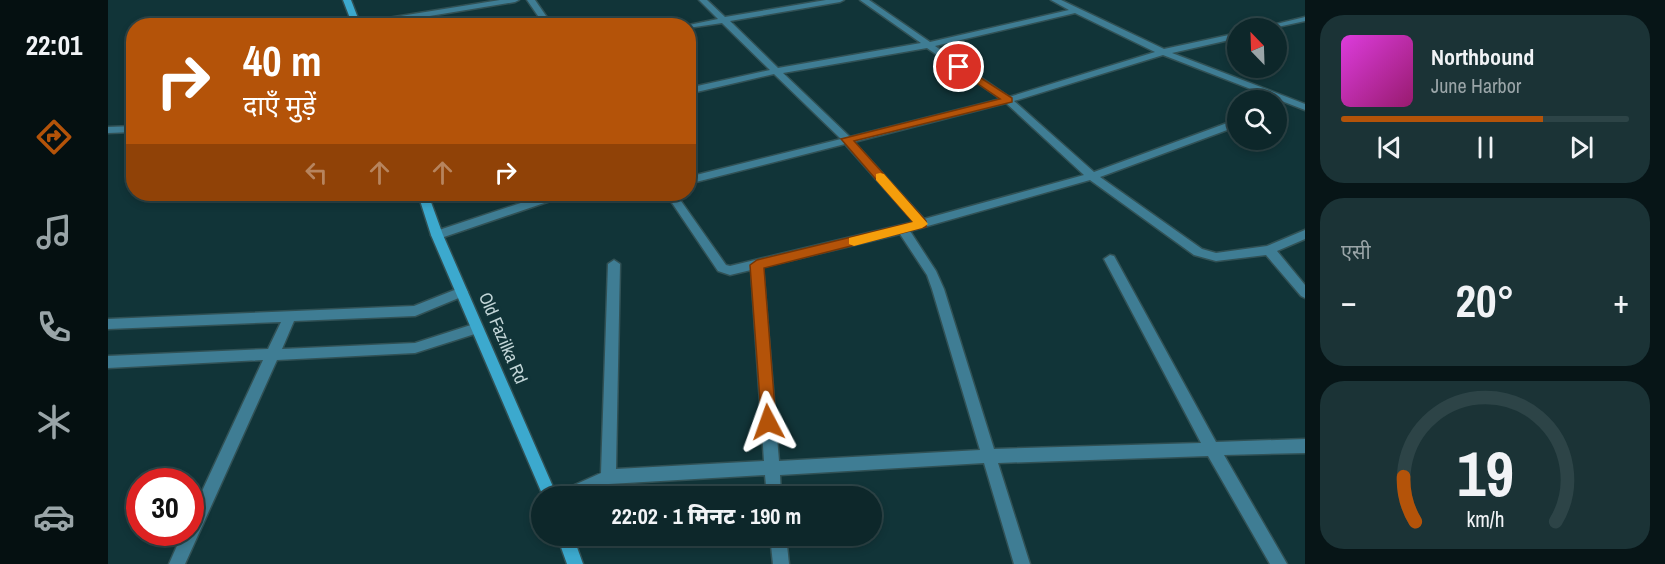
<!DOCTYPE html>
<html lang="hi">
<head>
<meta charset="utf-8">
<style>
	body { margin:0; font-family:"Archivo Narrow","Noto Sans Devanagari",sans-serif; background:#1b3336; color:#f1f3f6; height:100vh; display:flex; flex-direction:column; font-size:22px; white-space:nowrap }
	* { box-sizing:border-box; margin:0 }
	p { font-size:20px; color:#9aa5a8 }
	.icon { flex:none; width:33px; height:33px; fill:none; stroke:currentColor; stroke-width:2; stroke-linecap:round; stroke-linejoin:round }
	.map { position:relative; flex:1; overflow:hidden }
	.panel { display:flex; flex-direction:column; gap:15px; padding:15px; background:#071517; width:360px }
	.panel>* { flex:none }
	.guide { position:absolute; left:18px; top:18px; width:570px; height:183px; border-radius:24px; box-shadow:0 3px 9px #0003,0 0 0 2px #2d4447; background:#b45309; color:#fff; overflow:hidden }
	.needle { width:39px; rotate:337deg }
	.fabs { position:absolute; left:1119px; top:18px; display:grid; gap:12px }
	.fabs a { display:grid; place-items:center; width:60px; height:60px; border-radius:50%; background:#0d272a; box-shadow:0 3px 9px #0003,0 0 0 2px #2d4447; font-size:30px }
	.speed { position:absolute; left:18px; top:468px; display:flex; gap:12px; font-size:30px; font-weight:700; text-align:center }
	.speed>* { display:grid; place-content:center; width:78px; height:78px; border-radius:50%; background:#0d272a; box-shadow:0 3px 9px #0003,0 0 0 2px #2d4447; line-height:1 }
	.speed .limit { border:9px solid #d22; background:#fff; color:#111 }
	.pin { position:absolute; display:grid; place-items:center; width:51px; height:51px; color:#fff; margin:-26px; border:3px solid #fff; border-radius:50%; box-shadow:0 2px 6px #0007 }
	.me { position:absolute; width:66px; margin:-33px; rotate:356deg; stroke-linejoin:round; filter:drop-shadow(0 0 4px #0008) }
	.turn { display:flex; align-items:center; gap:21px; height:126px; padding:0 18px; font-size:27px }
	.turn .icon { width:78px; height:78px; stroke-width:2.5 }
	.turn b { display:block; font-size:42px; line-height:51px }
	.lanes { display:flex; align-items:center; height:57px; padding:0 18px; background:#0003; justify-content:center; gap:30px; direction:ltr }
	.lanes .off { opacity:.35 }
	.big { font-size:45px; font-weight:800; line-height:1.1 }
	.panel .widget { flex:1; display:flex; flex-direction:column; justify-content:center; gap:9px; min-width:0; padding:0 21px; border-radius:24px; background:#1b3336 }
	.panel .dial { align-items:center; gap:0 }
	.dial svg { height:156px; overflow:visible; fill:none; stroke:#2d4447; stroke-width:7; stroke-linecap:round; text-anchor:middle }
	.dial text { fill:#f1f3f6; stroke:none }
	.song { display:flex; align-items:center; gap:18px }
	.cover { width:72px; height:72px; border-radius:9px; background:linear-gradient(135deg,hsl(300 70% 55%),hsl(320 70% 35%)) }
	.played { height:6px; border-radius:3px; background:linear-gradient(90deg,#b45309 70%,#2d4447 70%) }
	.keys { display:flex; justify-content:space-around; direction:ltr }
	.heat { display:flex; justify-content:space-between; align-items:center; font-size:33px; direction:ltr }
	.trip { position:absolute; left:423px; top:486px; width:351px; height:60px; border-radius:30px; background:#0d272a; box-shadow:0 3px 9px #0003,0 0 0 2px #2d4447; font-weight:800; line-height:60px; text-align:center }
	main { display:flex; flex:1; min-height:0 }
	.tab-bar { display:flex; flex-direction:column; width:108px; justify-content:space-around; align-items:center; background:#051011; color:#9aa5a8 }
	.tab-bar .icon { width:42px; height:42px }
	.tab-bar .on { color:#b45309 }
	.tab-bar b { font-size:27px; color:#f1f3f6 }
	.map>svg:first-child { display:block }
</style>
</head>
<body>
<main>
<nav class="tab-bar">
<b>22:01</b>
<svg class="icon on" aria-label="directions" viewBox="0 0 24 24"><path d="M12 3l9 9-9 9-9-9zM9 14v-3h6M13 9l2 2-2 2"/></svg>
<svg class="icon" aria-label="music" viewBox="0 0 24 24"><path d="M9 18V5l10-2v13"/><circle cx="6" cy="18" r="3"/><circle cx="16" cy="16" r="3"/></svg>
<svg class="icon" aria-label="phone" viewBox="0 0 24 24"><path d="M5 4h4l2 5-3 2q2 4 5 5l2-3 5 2v4C11 20 4 13 5 4z"/></svg>
<svg class="icon" aria-label="climate" viewBox="0 0 24 24"><path d="M12 3v18M4 7l16 10M4 17L20 7"/></svg>
<svg class="icon" aria-label="car" viewBox="0 0 24 24"><path d="M5 17H2v-5l4-1 3-4h7l3 4 3 1v5h-3M9 17h6M6 11h13"/><circle cx="7" cy="17" r="2"/><circle cx="17" cy="17" r="2"/></svg>
</nav>
<div class="map">
<svg width="1197" height="564" viewBox="0 0 1197 564">
	<rect width="100%" height="100%" fill="#113438"/>
	<g fill="none" stroke-linecap="round" stroke-linejoin="round">
		<defs>
			<g id="street">
				<polygon points="392,0 411,0 407,2 261,26 245,25 249,23"/>
				<polygon points="419,0 427,0 445,26 437,26"/>
				<path d="M591,0H599L617,17L718,0H736L732,2L622,21L670,68L813,43L752,0H761L822,42L961,10L943,0H953L1056,49L1130,33V38L1064,53L1197,104V110L1055,55L906,101L986,172L1130,119V126L992,177L1094,249L1108,253L1159,246L1197,230V239L1169,251L1197,285V298L1193,296L1158,255L1108,261L1086,255L982,180L802,231L828,271L836,289L886,449L1093,443L996,259L1002,255L1006,256L1108,442L1197,439V453L1116,455L1179,564H1162L1100,456L890,463L922,564H906L876,463L672,475L673,496H659L657,475L501,484L474,496H451L453,491L493,473L500,264L506,260L512,264L508,469L656,461L643,270L622,275L610,271L558,194H568L618,265L622,266L806,222L737,144L580,184V177L733,139L666,74L580,94V88L662,70L614,23L580,28V26H576L610,19ZM967,13L1047,52L901,97L827,46ZM819,48L893,99L742,137L675,73ZM898,103L976,175L816,219L746,142ZM792,234L819,275L824,289L872,450L671,461L655,267Z"/>
				<polygon points="1197,17 1197,21 1165,28 1152,28"/>
				<polygon points="26,126 26,132 0,133 0,127"/>
				<polygon points="440,194 455,194 454,197 333,238 325,238 323,235 325,232"/>
				<polygon points="354,287 358,289 360,292 358,295 307,316 186,321 174,349 307,343 369,323 373,324 375,328 373,332 307,353 169,360 77,564 61,564 75,532 82,532 82,517 155,360 0,368 0,356 160,349 173,322 0,329 0,319 306,306"/>
				<polygon points="662,536 678,536 681,564 665,564"/>
			</g>
			<g id="secondary">
				<polygon points="235,0 243,0 253,26 245,26"/>
				<polygon points="310,194 320,194 335,235 449,496 435,496 323,235"/>
				<polygon points="449,536 465,536 475,564 459,564"/>
			</g>
		</defs>
		<use href="#street" stroke="#315155" stroke-width="3"/>
		<use href="#secondary" stroke="#315155" stroke-width="3"/>
		<use href="#street" fill="#3f7d94" fill-rule="evenodd"/>
		<use href="#secondary" fill="#3ca9ce" fill-rule="evenodd"/>
	</g>
	<polygon fill="#b45309" stroke="#753606" stroke-width="1.5" points="851,64 904,98 904,102 746,141 818,221 818,227 656,268 668,422 666,427 660,429 654,427 642,265 649,260 805,222 733,139 892,99 848,69 846,67"/>
	<polygon fill="#f59e0b" points="772,173 776,174 820,224 814,228 746,246 741,244 741,238 805,222 768,180 768,174"/>
	<g text-anchor="middle" stroke-width="6" stroke-linejoin="round" paint-order="stroke">
		<g font-size="18" fill="#c3d6d8" stroke="#113438">
			<text transform="translate(395 338) rotate(67)" y="6">Old Fazilka Rd</text>
		</g>
	</g>
</svg>
<div class="fabs">
<a><svg class="needle" viewBox="-14 -14 28 28"><path d="M0-13l5 13h-10z" fill="#e53935"/><path d="M0 13l5-13h-10z" fill="#9aa5a8"/></svg></a>
<a><svg class="icon" aria-label="search" viewBox="0 0 24 24"><circle cx="10" cy="10" r="6"/><path d="M15 15l6 6"/></svg></a>
</div>
<div class="speed"><div class="limit">30</div></div>
<div class="pin" style="left:851px;top:67px;background:#d93025"><svg class="icon" aria-label="arrive" viewBox="0 0 24 24"><path d="M6 21V4h12l-3 4 3 4H6"/></svg></div>
<svg class="me" style="left:660px;top:422px" viewBox="-20 -20 40 40"><path d="M0-17L14 15 0 8-14 15z" fill="#b45309" stroke="#fff" stroke-width="4"/></svg>
<div class="trip">22:02 · 1 मिनट · 190 m</div>
<div class="guide">
<div class="turn"><svg class="icon" aria-label="right" viewBox="0 0 24 24"><path d="M7 20v-9h11M14 6l5 5-5 5"/></svg><div><b>40 m</b>दाएँ मुड़ें</div></div>
<div class="lanes"><svg class="icon off" aria-label="left" viewBox="0 0 24 24"><path d="M17 20v-9H6M10 6l-5 5 5 5"/></svg><svg class="icon off" aria-label="ahead" viewBox="0 0 24 24"><path d="M12 20V5M6 11l6-6 6 6"/></svg><svg class="icon off" aria-label="ahead" viewBox="0 0 24 24"><path d="M12 20V5M6 11l6-6 6 6"/></svg><svg class="icon" aria-label="right" viewBox="0 0 24 24"><path d="M7 20v-9h11M14 6l5 5-5 5"/></svg></div>
</div>
</div>
<section class="panel">
<div class="widget">
<div class="song"><i class="cover"></i><div><b>Northbound</b><p>June Harbor</p></div></div>
<div class="played"></div>
<div class="keys"><svg class="icon" aria-label="previous" viewBox="0 0 24 24"><path d="M18 5L8 12l10 7zM5 5v14"/></svg><svg class="icon" aria-label="pause" viewBox="0 0 24 24"><path d="M8 5v14M16 5v14"/></svg><svg class="icon" aria-label="next" viewBox="0 0 24 24"><path d="M6 5l10 7-10 7zM19 5v14"/></svg></div>
</div>
<div class="widget"><p>एसी</p>
<div class="heat"><a>−</a><b class="big">20°</b><a>+</a></div>
</div>
<div class="widget dial"><svg viewBox="0 0 100 80">
<path d="M14 69A42 42 0 1 1 86 69"/>
<path d="M14 69A42 42 0 0 1 8 46" stroke="#b45309"/>
<text x="50" y="56" font-size="32" font-weight="700">19</text>
<text x="50" y="72" font-size="11">km/h</text>
</svg></div>
</section>
</main>
</body>
</html>
